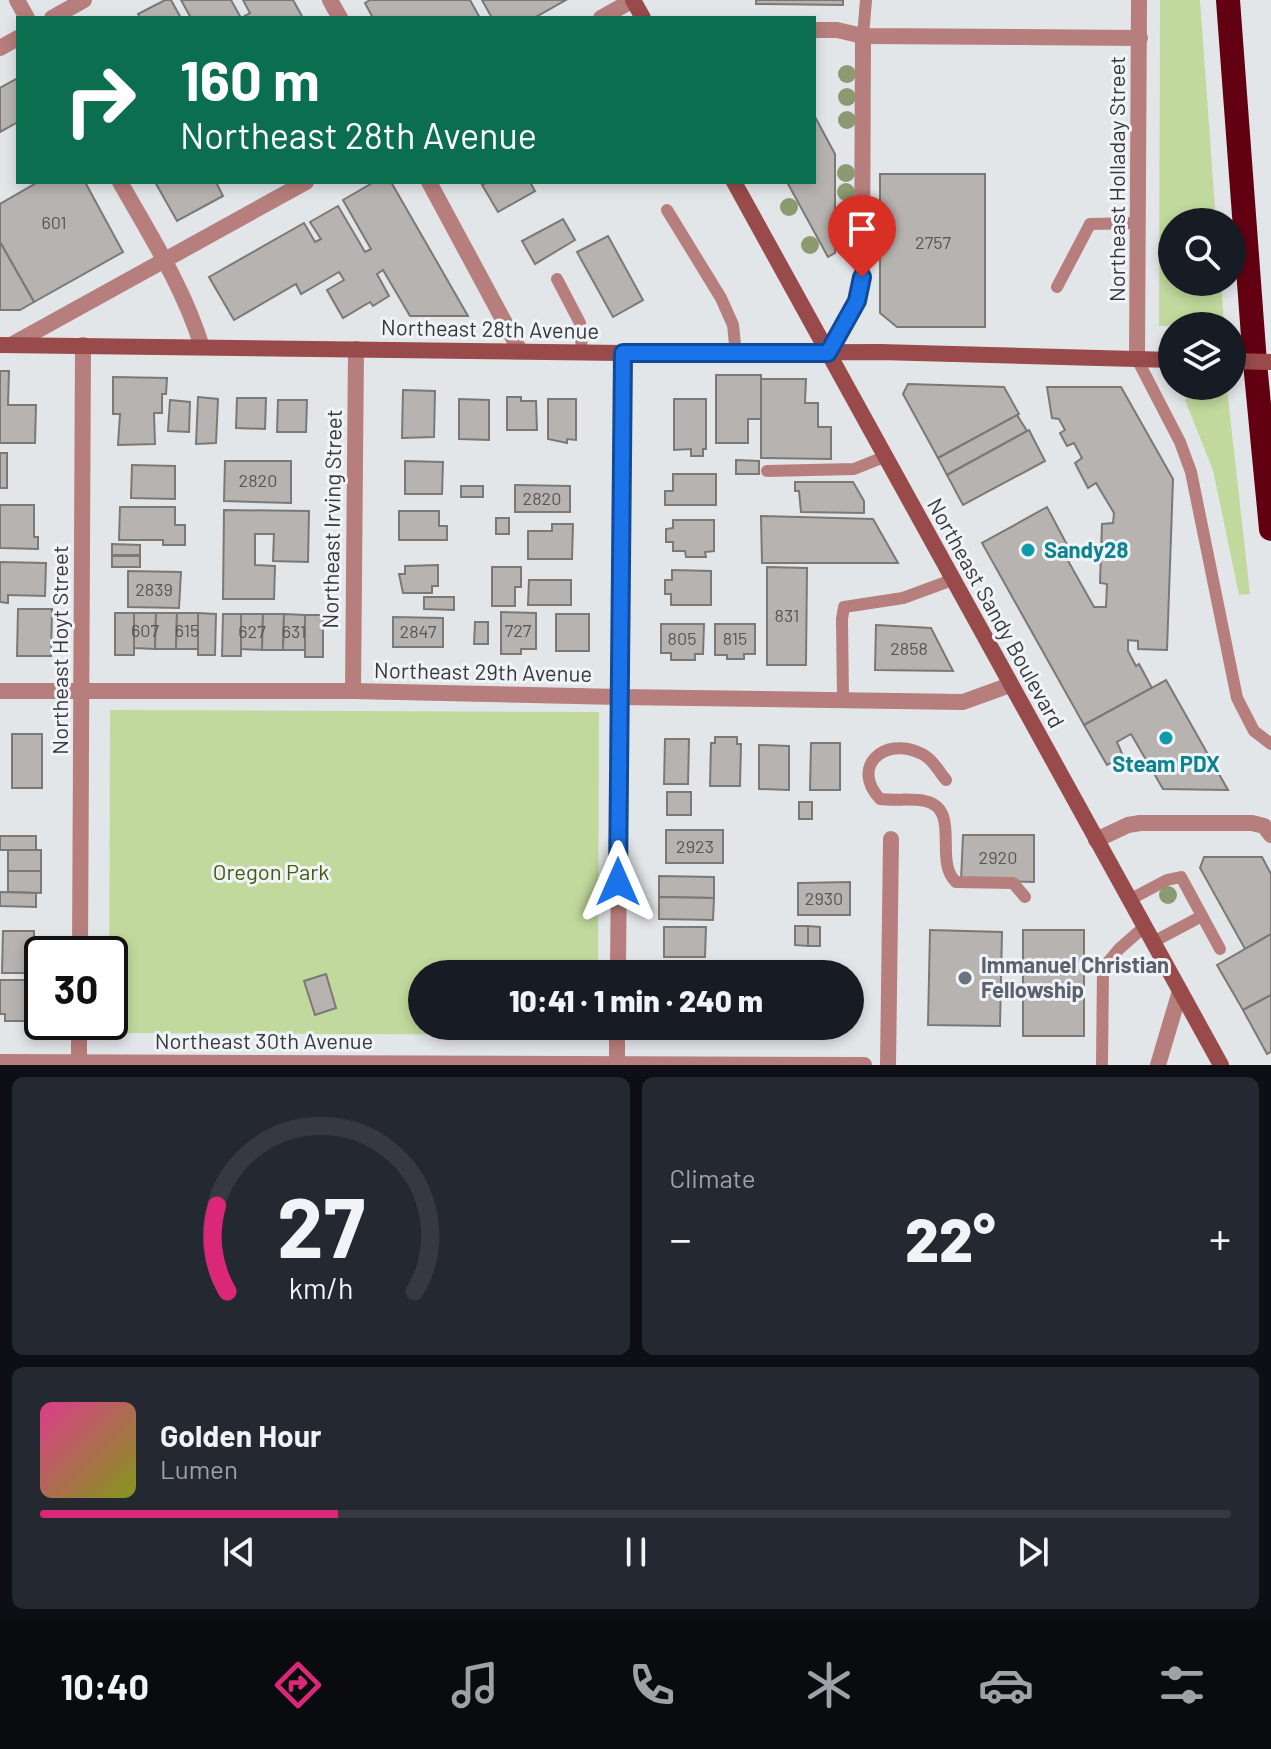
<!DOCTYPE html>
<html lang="en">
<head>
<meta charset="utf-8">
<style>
	body { margin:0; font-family:Barlow,sans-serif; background:#242831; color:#f1f3f6; height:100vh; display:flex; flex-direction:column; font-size:30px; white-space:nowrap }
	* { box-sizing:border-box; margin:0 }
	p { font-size:26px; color:#9ea1a6 }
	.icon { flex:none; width:44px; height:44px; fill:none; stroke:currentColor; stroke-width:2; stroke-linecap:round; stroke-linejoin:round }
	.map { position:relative; height:1065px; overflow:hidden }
	.details { display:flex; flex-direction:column; gap:12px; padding:12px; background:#0d0f14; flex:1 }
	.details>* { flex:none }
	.top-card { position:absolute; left:16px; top:16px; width:800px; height:168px; border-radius:0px; box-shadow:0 4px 12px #0003; background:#0b6e4f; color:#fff; overflow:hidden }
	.tools { position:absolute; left:1158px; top:208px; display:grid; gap:16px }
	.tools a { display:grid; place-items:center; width:88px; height:88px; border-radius:50%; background:#171b24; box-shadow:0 4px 12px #0003; font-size:40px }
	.speed { position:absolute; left:24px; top:936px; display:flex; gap:16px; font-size:40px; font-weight:700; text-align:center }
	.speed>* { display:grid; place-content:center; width:104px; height:104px; border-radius:50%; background:#171b24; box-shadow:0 4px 12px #0003; line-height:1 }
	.speed .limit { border:4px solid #111; border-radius:12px; background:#fff; color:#111 }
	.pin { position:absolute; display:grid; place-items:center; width:68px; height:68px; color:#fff; margin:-82px -34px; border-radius:50% 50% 50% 0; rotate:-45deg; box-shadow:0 0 8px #0007 }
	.pin .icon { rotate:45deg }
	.me { position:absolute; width:88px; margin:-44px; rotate:0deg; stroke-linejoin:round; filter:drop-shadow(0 0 6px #0008) }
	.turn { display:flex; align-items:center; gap:28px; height:168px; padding:0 32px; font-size:36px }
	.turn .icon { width:104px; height:104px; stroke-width:2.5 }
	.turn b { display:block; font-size:56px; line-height:68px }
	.big { font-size:60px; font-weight:800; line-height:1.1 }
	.details .widget { flex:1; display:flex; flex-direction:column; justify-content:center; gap:12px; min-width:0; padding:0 28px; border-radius:12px; background:#242831 }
	.details .dial { align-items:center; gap:0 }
	.dial svg { height:208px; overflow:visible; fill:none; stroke:#363941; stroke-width:7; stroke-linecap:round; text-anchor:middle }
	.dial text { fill:#f1f3f6; stroke:none }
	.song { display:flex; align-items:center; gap:24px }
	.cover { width:96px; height:96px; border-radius:12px; background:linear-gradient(135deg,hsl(330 70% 55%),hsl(70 70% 35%)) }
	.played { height:8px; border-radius:4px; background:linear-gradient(90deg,#db2777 25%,#363941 25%) }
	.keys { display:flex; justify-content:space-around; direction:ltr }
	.heat { display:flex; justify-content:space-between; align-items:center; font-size:44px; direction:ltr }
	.details .tiles { flex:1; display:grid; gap:12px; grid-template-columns:1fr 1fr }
	.widget:last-child { grid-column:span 2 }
	.trip { position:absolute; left:408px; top:960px; width:456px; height:80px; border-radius:40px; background:#171b24; box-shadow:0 4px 12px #0003; font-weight:800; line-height:80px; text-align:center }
	.dock { display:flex; height:128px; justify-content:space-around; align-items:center; background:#090b0e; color:#9ea1a6 }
	.dock .icon { width:56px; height:56px }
	.dock .selected { color:#db2777 }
	.dock b { font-size:36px; color:#f1f3f6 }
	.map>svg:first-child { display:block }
</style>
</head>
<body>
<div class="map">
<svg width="1271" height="1065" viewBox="0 0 1271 1065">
	<rect width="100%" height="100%" fill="#e3e6e9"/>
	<g fill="#c1d99c">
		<polygon points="1160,0 1200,0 1216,222 1172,222 1172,282 1221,282 1224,326 1159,326"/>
		<polygon points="1194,389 1227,389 1250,594 1239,595 1213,470 1185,400"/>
		<polygon points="110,710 599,712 598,974 422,974 422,1026 598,1026 597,1035 109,1033"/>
	</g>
	<g fill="#b6b3b0" stroke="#7b7875" stroke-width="2">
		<polygon points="165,0 171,0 181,18 140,18 138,14"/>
		<polygon points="181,0 231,0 241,18 250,13 243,0 293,0 303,18 191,18"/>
		<polygon points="370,0 470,0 480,18 373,18 365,3"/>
		<polygon points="482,0 566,0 534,18 492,18"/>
		<polygon points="756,0 843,0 843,5 756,4"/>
		<polygon points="18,78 18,122 0,132 0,88"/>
		<polygon points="814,115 835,154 835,253 828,257 787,182 814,182"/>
		<polygon points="880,174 985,174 985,327 897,327 880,313"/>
		<polygon points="38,182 85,182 123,252 34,302 0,242 0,204"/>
		<polygon points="155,182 216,182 223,196 177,221"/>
		<polygon points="374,182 391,182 468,316 410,316 383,270 377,274 389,296 373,306 370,302 343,318 327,290 344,280 339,272 301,294 296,284 234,320 209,277 304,223 315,242 321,239 310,222 338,206 365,252 371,249 343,200"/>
		<polygon points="488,182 530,182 535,191 498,212 482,185"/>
		<polygon points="563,219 575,240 535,264 522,241"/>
		<polygon points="608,236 643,300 613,317 577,252"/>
		<polygon points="0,242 34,302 20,310 0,310"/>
		<polygon points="0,371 9,371 8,405 36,405 35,443 0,443"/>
		<polygon points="716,375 761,375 761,419 748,419 748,443 716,443"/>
		<polygon points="113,377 167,378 166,394 162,394 162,413 154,413 155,444 118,445 120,414 113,414"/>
		<polygon points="761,379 806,379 805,403 818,403 818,427 831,427 831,459 761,458"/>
		<polygon points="908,384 1004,387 1019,414 938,458 903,394"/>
		<polygon points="1047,387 1121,387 1173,479 1167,650 1138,649 1138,641 1128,640 1128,651 1136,666 1139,664 1152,688 1084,725 982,543 1047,507 1073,556 1067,559 1094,607 1106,607 1107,584 1100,583 1102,524 1113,523 1114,513 1096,483 1088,488 1075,463 1082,458 1074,443 1067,446 1060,433 1065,430 1059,419 1052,418"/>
		<polygon points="403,390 435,391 434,437 402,438"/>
		<polygon points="198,397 218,399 216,443 196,444"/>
		<polygon points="507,397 521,397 521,401 536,401 537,430 507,430"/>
		<polygon points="237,398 266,398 265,429 236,428"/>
		<polygon points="459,399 489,400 489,440 459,439"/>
		<polygon points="548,399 576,399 576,440 567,439 567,443 548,439"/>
		<polygon points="674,399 706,399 706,449 703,449 703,456 691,456 691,449 674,450"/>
		<polygon points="170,400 190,402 189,432 168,431"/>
		<polygon points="278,400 307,400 306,432 277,432"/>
		<polygon points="1017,415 1027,431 947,475 938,458"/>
		<polygon points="1029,430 1045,461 963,505 947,475"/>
		<rect x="0" y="453" width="7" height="35"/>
		<polygon points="736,460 759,461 759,474 736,474"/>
		<polygon points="225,461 291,461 291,503 224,501"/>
		<polygon points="405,461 443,462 442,494 405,494"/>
		<polygon points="132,465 175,466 175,499 131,498"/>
		<polygon points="673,474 716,474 716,505 665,505 665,491 673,491"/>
		<polygon points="795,482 853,482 864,501 864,513 801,512 799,491 795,491"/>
		<polygon points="515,485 570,486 570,512 515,512"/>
		<rect x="461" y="486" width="22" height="11"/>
		<polygon points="0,505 34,505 34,537 38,537 38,549 0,548"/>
		<polygon points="120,507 175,507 175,525 185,525 185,545 163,545 163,540 119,540"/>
		<polygon points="224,510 309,511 308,562 273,561 274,534 255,534 255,565 275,566 274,599 223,599"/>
		<polygon points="399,511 439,511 439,526 447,526 447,540 399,540"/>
		<polygon points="761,516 873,519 898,563 762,563"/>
		<rect x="496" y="518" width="13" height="16"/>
		<polygon points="673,520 714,520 714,551 705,552 706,557 686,557 685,551 673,551 673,542 666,542 666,529 673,528"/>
		<polygon points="552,524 573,524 572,559 528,559 528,531 552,531"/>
		<polygon points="112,544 140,545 140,555 112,555"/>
		<rect x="112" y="556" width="28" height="11"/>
		<polygon points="0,562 46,563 45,596 8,595 8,603 0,602"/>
		<polygon points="438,565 438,586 432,586 432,593 403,593 399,574 405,574 405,566"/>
		<polygon points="492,567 521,567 521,587 515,587 515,606 492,606"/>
		<polygon points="767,567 807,568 806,665 767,665"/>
		<polygon points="672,570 711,571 711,605 671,605 671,594 665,594 665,580 672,580"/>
		<polygon points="128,571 181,572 179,608 128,607"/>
		<polygon points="529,580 571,580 571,605 528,605"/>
		<polygon points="424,597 454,597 454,610 424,609"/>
		<polygon points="18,609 52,609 51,656 17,656"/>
		<polygon points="501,612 536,613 536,649 521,649 521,654 501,654"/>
		<rect x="115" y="613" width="19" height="42"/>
		<polygon points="134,613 156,613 155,649 134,648"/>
		<polygon points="156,613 177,613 176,649 155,649"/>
		<polygon points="177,613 198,613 198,649 176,649"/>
		<polygon points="198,613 216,614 215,655 198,655"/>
		<polygon points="223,614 241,614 241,656 222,656"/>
		<polygon points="241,614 263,614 262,650 241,649"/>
		<polygon points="263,614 284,614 283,650 262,650"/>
		<polygon points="284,614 305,615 305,650 283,650"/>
		<rect x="556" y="614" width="33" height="37"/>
		<rect x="305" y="615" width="18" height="42"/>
		<polygon points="393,617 443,618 443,647 393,647"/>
		<polygon points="475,622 488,622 488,644 474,644"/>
		<polygon points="661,624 704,624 703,654 695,654 695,660 671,660 671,653 661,653"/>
		<polygon points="715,624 755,624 755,654 744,654 744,659 727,659 727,655 715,655"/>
		<polygon points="876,625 931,628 953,671 875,670"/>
		<polygon points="1166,680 1228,790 1163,789 1131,734 1117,742 1123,756 1107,765 1084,725"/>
		<rect x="12" y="734" width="30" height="54"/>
		<polygon points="715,737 737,737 737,744 741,744 740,786 710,786 711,743 715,743"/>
		<polygon points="665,739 689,739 688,784 664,784"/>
		<polygon points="811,743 840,743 840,790 810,790"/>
		<polygon points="759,745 789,746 789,790 759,789"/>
		<rect x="667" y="792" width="24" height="23"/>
		<rect x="799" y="802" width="13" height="17"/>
		<rect x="666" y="830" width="57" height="33"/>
		<polygon points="963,835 1034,835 1034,882 961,880"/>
		<rect x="0" y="836" width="36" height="14"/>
		<rect x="8" y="850" width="33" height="21"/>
		<polygon points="1204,857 1262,857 1271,874 1271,934 1245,949 1200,868"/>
		<polygon points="8,871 41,871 41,893 8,892"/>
		<polygon points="659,876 714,877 714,898 659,897"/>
		<polygon points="850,882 850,915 798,915 798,883"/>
		<polygon points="0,892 36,893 36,907 0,906"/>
		<polygon points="659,897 714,898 713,920 659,919"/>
		<polygon points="795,926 808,926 808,946 795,945"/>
		<polygon points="808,926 820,927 820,946 808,946"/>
		<polygon points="664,927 706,927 705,957 664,957"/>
		<polygon points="930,930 1002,932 1000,1026 928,1025"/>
		<rect x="1023" y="930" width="61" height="106"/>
		<polygon points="3,931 34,931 34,944 41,944 40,961 34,961 34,973 2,973"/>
		<polygon points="1271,934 1271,995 1243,1010 1217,965"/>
		<polygon points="326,974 336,1008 315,1015 304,981"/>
		<polygon points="0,980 33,980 33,994 41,994 41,1021 5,1021 5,1014 0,1014"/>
		<polygon points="1271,995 1271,1052 1267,1054 1243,1010"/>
	</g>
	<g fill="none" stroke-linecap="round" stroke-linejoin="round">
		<g stroke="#b67e7c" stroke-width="12">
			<polyline points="863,36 866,0"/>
			<polyline points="667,210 721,298 733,325 736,354"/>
			<polyline points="557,279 580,323 582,352"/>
			<polyline points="1057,287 1090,224 1139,223"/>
			<polyline points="1137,359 1180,442 1191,472 1237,698 1254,731 1271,744"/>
			<polyline points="767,471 854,469 884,457"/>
			<polyline points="843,700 842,619 844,607 903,598 952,580"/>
			<path d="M946,780C938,770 932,758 920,753C884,736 850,767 880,799C895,801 911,798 925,801C962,809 933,861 956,882L1013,883L1025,897"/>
			<polyline points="1129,900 1167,880 1181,877 1220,949"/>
			<polyline points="1153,942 1202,916"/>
			<polyline points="1102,1065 1103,968 1119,949 1144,927"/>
		</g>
		<g stroke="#b67e7c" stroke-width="16">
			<polyline points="17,0 27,18"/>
			<polyline points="330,0 340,18"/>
			<polyline points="52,18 84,0"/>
			<polyline points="601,18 633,0"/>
			<polyline points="814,30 837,30 863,36 1140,38"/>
			<polyline points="0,48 18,38"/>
			<path d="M120,182C150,235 184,288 202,347"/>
			<polyline points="429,182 520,351"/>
			<polyline points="11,345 306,182"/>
			<polyline points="828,353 857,301 862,277 863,36"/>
			<polyline points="1137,359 1139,0"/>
			<polyline points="0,691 353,691 620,697 963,702 1010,685"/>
			<polyline points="353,691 356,349"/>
			<polyline points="1096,840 1128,825 1140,823 1252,823 1264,826 1271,835"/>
			<polyline points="80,954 83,345"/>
			<polyline points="618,974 623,353"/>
			<polyline points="0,1062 864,1065"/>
			<polyline points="79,1065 79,1022"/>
			<polyline points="617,1065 617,1026"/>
			<polyline points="888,1065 891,839"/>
			<polyline points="1158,1065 1180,991"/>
		</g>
		<g stroke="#994a4a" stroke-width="16">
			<polyline points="633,0 643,18"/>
			<polyline points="734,182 1221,1065"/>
			<polyline points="0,345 623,353 880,352 1172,360"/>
		</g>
		<polyline stroke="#620012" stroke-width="24" points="1228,0 1255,363 1271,529"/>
		<polyline stroke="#994a4a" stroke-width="16" points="1232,361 1271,362"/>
	</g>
	<g fill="#8c9a71">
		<circle cx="847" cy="74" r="9"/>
		<circle cx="847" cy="97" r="9"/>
		<circle cx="847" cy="120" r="9"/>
		<circle cx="846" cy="173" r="9"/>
		<circle cx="846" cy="192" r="9"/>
		<circle cx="789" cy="207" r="9"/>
		<circle cx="846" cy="212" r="9"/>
		<circle cx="846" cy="237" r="9"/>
		<circle cx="810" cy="245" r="9"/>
		<circle cx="1168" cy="895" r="9"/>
	</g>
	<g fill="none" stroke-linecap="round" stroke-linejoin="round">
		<defs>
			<polyline id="route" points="618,882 623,353 828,353 857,301 862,277"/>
		</defs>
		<use href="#route" stroke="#114b97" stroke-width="20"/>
		<use href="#route" stroke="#1a73e8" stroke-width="14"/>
	</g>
	<g fill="#0f9aa8" stroke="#f0f3f7" stroke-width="3">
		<circle cx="1028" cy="550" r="8"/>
		<circle cx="1166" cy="738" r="8"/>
	</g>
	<circle fill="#6b7280" stroke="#f0f3f7" stroke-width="3" cx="965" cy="978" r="8"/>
	<g text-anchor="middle" stroke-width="6" stroke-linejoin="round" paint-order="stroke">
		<g font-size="18" fill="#565757">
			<text x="54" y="229">601</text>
			<text x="933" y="249">2757</text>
			<text x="258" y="487">2820</text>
			<text x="542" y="505">2820</text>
			<text x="154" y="596">2839</text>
			<text x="787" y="622">831</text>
			<text x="145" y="637">607</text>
			<text x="187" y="637">615</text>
			<text x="518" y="637">727</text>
			<text x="252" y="638">627</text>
			<text x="294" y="638">631</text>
			<text x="418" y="638">2847</text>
			<text x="682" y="645">805</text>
			<text x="735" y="645">815</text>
			<text x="909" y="655">2858</text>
			<text x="695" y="853">2923</text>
			<text x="998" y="864">2920</text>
			<text x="824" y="905">2930</text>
		</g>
		<g font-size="22" fill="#363839" stroke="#f0f3f7">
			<text transform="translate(1117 179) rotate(-90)" y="8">Northeast Holladay Street</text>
			<text transform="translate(490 329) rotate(1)" y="8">Northeast 28th Avenue</text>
			<text transform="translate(332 519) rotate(-89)" y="8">Northeast Irving Street</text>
			<text transform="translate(996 613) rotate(61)" y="8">Northeast Sandy Boulevard</text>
			<text transform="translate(60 650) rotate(-90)" y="8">Northeast Hoyt Street</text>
			<text transform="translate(483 672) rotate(1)" y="8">Northeast 29th Avenue</text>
			<text x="264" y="1049">Northeast 30th Avenue</text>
		</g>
		<g font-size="22" font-weight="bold" fill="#0d838f" stroke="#f0f3f7" text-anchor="start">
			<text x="1044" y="558">Sandy28</text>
			<text x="1166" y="772" text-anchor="middle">Steam PDX</text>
		</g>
		<g font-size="22" fill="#455c0f" stroke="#f0f3f7">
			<text x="271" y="880">Oregon Park</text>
		</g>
		<g font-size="22" font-weight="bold" fill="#5b616d" stroke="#f0f3f7" text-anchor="start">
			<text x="981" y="973">Immanuel Christian<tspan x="981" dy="25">Fellowship</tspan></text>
		</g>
	</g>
</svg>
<div class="tools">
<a><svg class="icon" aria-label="search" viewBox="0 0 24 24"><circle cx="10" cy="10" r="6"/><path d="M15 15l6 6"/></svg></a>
<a><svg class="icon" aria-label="layers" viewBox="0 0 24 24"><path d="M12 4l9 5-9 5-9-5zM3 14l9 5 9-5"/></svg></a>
</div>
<div class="speed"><div class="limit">30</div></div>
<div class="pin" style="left:862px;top:277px;background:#d93025"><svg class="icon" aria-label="arrive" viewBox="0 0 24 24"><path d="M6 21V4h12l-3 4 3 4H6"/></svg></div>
<svg class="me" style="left:618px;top:882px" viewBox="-20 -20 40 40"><path d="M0-17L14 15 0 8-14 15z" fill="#1a73e8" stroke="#fff" stroke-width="4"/></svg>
<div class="trip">10:41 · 1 min · 240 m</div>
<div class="top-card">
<div class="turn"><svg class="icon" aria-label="right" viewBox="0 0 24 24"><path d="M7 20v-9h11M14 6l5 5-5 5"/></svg><div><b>160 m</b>Northeast 28th Avenue</div></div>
</div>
</div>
<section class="details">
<div class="tiles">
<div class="widget dial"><svg viewBox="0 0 100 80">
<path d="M14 69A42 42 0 1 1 86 69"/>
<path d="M14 69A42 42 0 0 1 10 36" stroke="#db2777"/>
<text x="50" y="56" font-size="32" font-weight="700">27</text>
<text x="50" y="72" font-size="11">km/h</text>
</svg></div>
<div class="widget"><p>Climate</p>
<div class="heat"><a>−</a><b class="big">22°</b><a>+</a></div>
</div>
<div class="widget">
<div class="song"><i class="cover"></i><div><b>Golden Hour</b><p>Lumen</p></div></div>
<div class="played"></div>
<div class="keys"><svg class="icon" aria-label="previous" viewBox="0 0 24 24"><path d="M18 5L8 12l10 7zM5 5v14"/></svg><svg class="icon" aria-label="pause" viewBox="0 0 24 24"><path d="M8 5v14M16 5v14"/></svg><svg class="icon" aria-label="next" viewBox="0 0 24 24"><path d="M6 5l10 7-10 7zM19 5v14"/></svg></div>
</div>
</div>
</section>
<nav class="dock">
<b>10:40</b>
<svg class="icon selected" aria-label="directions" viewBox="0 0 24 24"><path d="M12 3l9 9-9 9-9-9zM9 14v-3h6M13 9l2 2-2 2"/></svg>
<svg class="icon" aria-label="music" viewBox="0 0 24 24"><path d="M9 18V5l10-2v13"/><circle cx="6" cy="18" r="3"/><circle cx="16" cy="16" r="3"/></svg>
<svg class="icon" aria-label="phone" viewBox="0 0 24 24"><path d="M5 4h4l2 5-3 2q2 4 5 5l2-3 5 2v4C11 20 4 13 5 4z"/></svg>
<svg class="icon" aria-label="climate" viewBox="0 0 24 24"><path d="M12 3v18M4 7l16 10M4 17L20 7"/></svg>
<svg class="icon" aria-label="car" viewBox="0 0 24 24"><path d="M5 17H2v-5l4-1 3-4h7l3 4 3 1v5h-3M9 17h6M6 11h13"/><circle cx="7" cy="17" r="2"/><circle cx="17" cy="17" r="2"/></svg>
<svg class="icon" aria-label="filters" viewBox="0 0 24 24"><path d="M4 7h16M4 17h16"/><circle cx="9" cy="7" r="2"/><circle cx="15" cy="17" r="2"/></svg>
</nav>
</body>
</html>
